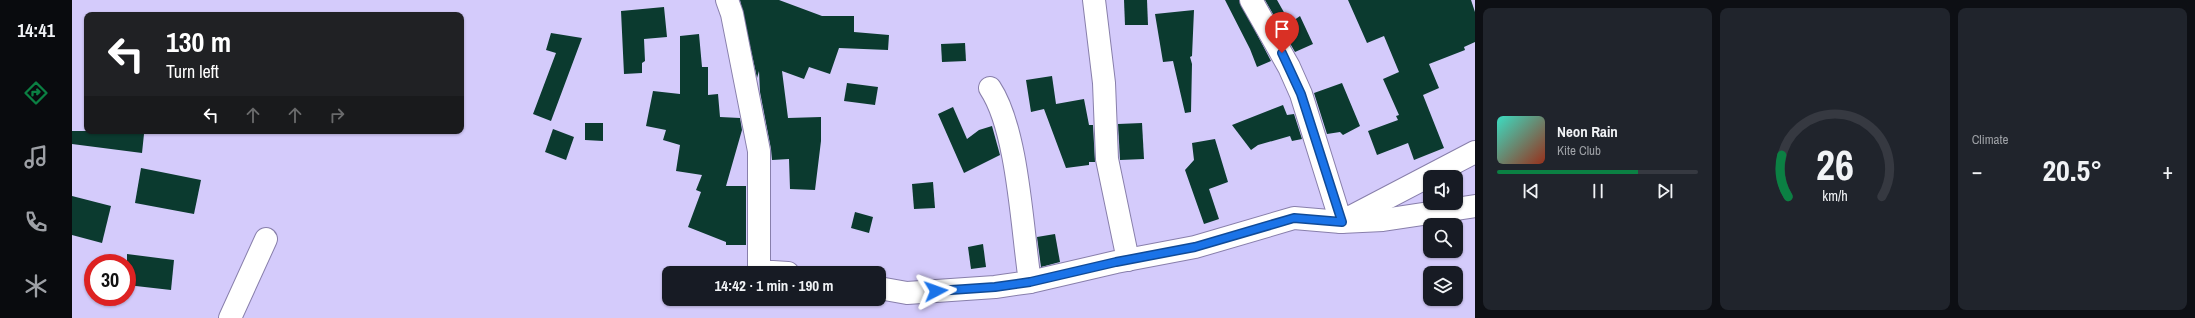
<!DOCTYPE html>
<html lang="en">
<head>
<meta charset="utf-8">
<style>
	body { margin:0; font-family:"Archivo Narrow",sans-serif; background:#20242c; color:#f1f3f6; height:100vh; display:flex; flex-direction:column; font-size:15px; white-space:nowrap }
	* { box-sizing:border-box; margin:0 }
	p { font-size:13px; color:#9ea1a6 }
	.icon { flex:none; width:22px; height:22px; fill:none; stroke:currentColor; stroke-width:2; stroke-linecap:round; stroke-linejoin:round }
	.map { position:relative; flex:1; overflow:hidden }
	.panel { display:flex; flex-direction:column; gap:8px; padding:8px; background:#0d0f14; width:720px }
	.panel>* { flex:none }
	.hud { position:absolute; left:12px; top:12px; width:380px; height:122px; border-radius:8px; box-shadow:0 1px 3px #0004; background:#202124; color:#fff; overflow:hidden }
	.fabs { position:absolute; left:1351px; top:170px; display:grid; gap:8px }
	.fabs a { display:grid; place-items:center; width:40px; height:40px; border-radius:8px; background:#171b24; box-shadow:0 1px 3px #0004; font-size:20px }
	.speed { position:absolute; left:12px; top:254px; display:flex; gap:8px; font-size:20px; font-weight:700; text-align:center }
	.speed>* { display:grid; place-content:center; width:52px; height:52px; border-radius:50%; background:#171b24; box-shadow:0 1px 3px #0004; line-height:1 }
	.speed .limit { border:6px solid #d22; background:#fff; color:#111 }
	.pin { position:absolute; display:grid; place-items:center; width:34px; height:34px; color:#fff; margin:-41px -17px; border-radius:50% 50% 50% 0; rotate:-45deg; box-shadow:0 0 4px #0007 }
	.pin .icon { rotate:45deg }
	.me { position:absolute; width:44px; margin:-22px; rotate:86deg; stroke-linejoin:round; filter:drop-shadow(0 0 3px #0008) }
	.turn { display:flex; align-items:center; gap:14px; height:84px; padding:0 16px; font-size:18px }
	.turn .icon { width:52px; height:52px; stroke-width:2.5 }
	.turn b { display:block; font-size:28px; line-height:34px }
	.lanes { display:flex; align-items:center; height:38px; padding:0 16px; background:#0003; justify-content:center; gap:20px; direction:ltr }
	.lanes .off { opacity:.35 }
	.big { font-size:30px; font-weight:700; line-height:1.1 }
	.panel .card { flex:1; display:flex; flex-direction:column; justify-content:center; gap:6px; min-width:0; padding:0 14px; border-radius:8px; background:#20242c }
	.panel .dial { align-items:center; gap:0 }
	.dial svg { height:104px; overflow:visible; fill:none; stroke:#363941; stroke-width:7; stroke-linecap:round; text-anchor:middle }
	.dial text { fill:#f1f3f6; stroke:none }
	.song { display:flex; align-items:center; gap:12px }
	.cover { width:48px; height:48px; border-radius:6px; background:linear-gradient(135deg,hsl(170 70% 55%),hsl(10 70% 35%)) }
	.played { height:4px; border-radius:2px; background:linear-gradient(90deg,#0b8043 70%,#363941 70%) }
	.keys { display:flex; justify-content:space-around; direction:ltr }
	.heat { display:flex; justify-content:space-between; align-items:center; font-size:22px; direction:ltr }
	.panel .tiles { flex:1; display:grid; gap:8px; grid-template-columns:repeat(3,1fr) }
	.trip { position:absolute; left:590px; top:266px; width:224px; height:40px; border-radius:8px; background:#171b24; box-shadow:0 1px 3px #0004; font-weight:700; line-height:40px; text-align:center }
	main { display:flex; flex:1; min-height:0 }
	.menu { display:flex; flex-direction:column; width:72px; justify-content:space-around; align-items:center; background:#090b0e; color:#9ea1a6 }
	.menu .icon { width:28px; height:28px }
	.menu .active { color:#0b8043 }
	.menu b { font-size:18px; color:#f1f3f6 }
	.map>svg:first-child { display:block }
</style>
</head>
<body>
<main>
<nav class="menu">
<b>14:41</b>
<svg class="icon active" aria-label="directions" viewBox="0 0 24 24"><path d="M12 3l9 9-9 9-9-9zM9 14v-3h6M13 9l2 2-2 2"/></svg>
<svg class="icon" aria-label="music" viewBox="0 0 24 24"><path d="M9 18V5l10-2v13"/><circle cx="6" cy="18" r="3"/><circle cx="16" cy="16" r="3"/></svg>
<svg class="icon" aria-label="phone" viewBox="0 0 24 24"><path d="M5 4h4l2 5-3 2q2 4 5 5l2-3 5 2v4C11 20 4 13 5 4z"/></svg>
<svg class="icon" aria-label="climate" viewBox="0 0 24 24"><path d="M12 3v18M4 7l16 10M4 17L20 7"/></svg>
</nav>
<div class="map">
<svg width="1403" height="318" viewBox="0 0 1403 318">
	<rect width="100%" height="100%" fill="#d4cbfb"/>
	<g fill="#0b3a2f">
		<polygon points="668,0 707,0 750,16 782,16 782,32 817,35 816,50 767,48 758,74 737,67 732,79 710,71 716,118 749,117 749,141 743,190 718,189 717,159 700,160 699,149 688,92 687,71 685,78"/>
		<polygon points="1052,0 1075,0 1076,25 1053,25"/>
		<polygon points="1153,0 1167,0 1199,61 1185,67 1178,49"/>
		<polygon points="1193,0 1205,0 1218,23 1228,16 1241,44 1223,52"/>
		<polygon points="1276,0 1399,0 1403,12 1403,42 1392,47 1393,50 1357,64 1367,88 1351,95 1372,148 1342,160 1336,143 1305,155 1296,131 1326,120 1324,116 1327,115 1311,79 1327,72 1312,36 1295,43"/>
		<polygon points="592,7 595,37 572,39 573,61 570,63 570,73 552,74 549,11"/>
		<polygon points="1122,10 1120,56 1118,57 1120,64 1119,112 1113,113 1101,61 1091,62 1083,14"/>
		<polygon points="479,33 510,38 479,121 461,114 484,53 474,50"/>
		<polygon points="627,34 630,67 636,67 636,95 646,94 648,117 668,118 670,130 654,186 674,186 674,245 654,245 654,242 616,227 629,192 624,190 630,175 604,171 608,145 591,140 594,130 574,126 581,91 608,94 608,36"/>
		<polygon points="893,43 894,61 870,62 869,44"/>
		<polygon points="980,76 984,104 1012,99 1017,125 1021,125 1023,162 1017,162 1017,165 994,168 972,109 959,112 954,80"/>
		<polygon points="775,83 806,87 803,105 772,101"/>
		<polygon points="1270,83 1288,126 1271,135 1268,132 1255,134 1242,93"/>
		<polygon points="1211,105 1215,115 1222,114 1230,139 1220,141 1218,136 1186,145 1179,150 1160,125"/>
		<polygon points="881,107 895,139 907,130 920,126 928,155 892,173 866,114"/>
		<polygon points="513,123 531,123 531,141 513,140"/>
		<polygon points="1070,123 1072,159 1048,160 1046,124"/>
		<polygon points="481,129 502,137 494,160 473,152"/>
		<polygon points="0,131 69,131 69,133 72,134 70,153 0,144"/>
		<polygon points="1143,139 1156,182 1137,189 1147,219 1132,224 1113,170 1122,160 1120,143"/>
		<polygon points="69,168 129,180 122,214 63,203"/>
		<polygon points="861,182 863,208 842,209 840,184"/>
		<polygon points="0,196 39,206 30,243 0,235"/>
		<polygon points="783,212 801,217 797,233 779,228"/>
		<polygon points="983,234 988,262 969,267 965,237"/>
		<polygon points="911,244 914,267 899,269 896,247"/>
		<polygon points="55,254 102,260 99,290 55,285"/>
	</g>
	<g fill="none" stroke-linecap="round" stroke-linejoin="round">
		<defs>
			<g id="street">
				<polyline points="655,0 660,14 687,151 687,271 716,273"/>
				<polyline points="1022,0 1032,83 1035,159 1056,260"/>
				<polyline points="1179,0 1217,67 1229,94 1269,222 1403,152"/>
				<path d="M918,88C946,130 950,229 958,282"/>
				<polyline points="807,288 835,293 923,287 958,282 1044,262 1123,247 1222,218 1269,222 1311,220 1403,206"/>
				<polyline points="158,318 194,239"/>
			</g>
		</defs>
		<use href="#street" stroke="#887fab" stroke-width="24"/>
		<use href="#street" stroke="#fff" stroke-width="22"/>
	</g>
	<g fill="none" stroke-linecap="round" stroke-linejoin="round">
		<defs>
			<polyline id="route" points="864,291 923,287 958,282 1044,262 1123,247 1222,218 1270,222 1229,94 1210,53"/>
		</defs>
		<use href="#route" stroke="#114b97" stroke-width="10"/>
		<use href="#route" stroke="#1a73e8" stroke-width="7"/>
	</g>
</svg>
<div class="fabs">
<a><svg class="icon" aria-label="sound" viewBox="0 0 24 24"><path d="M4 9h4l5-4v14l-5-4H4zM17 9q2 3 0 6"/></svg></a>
<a><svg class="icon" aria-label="search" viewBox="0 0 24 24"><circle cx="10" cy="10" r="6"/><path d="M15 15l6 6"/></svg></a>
<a><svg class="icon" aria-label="layers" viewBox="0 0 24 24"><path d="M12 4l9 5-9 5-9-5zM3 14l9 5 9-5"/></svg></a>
</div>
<div class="speed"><div class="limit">30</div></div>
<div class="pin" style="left:1210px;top:53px;background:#d93025"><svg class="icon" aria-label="arrive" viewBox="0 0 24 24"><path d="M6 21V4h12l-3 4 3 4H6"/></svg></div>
<svg class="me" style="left:864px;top:291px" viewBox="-20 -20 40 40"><path d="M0-17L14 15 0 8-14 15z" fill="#1a73e8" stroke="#fff" stroke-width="4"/></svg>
<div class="trip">14:42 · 1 min · 190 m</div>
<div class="hud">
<div class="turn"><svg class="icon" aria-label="left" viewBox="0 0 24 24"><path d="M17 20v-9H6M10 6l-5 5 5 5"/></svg><div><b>130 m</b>Turn left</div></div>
<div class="lanes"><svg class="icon" aria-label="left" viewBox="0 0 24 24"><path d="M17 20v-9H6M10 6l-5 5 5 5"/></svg><svg class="icon off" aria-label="ahead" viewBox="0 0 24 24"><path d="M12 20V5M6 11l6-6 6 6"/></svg><svg class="icon off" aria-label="ahead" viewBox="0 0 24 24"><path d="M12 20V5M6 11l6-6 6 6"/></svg><svg class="icon off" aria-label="right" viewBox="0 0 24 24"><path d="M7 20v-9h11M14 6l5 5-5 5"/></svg></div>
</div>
</div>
<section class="panel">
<div class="tiles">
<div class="card">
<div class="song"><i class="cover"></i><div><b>Neon Rain</b><p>Kite Club</p></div></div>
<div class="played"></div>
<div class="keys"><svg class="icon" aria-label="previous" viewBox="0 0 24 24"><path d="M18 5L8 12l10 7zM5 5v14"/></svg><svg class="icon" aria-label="pause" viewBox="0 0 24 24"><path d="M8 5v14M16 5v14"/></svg><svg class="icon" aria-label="next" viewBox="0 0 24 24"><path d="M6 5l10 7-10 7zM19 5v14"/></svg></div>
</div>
<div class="card dial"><svg viewBox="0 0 100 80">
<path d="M14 69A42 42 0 1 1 86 69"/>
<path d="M14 69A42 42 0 0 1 9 37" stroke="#0b8043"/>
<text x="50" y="56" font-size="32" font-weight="700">26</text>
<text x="50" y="72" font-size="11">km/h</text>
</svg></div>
<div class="card"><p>Climate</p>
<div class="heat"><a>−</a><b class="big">20.5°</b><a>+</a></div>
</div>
</div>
</section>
</main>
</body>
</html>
